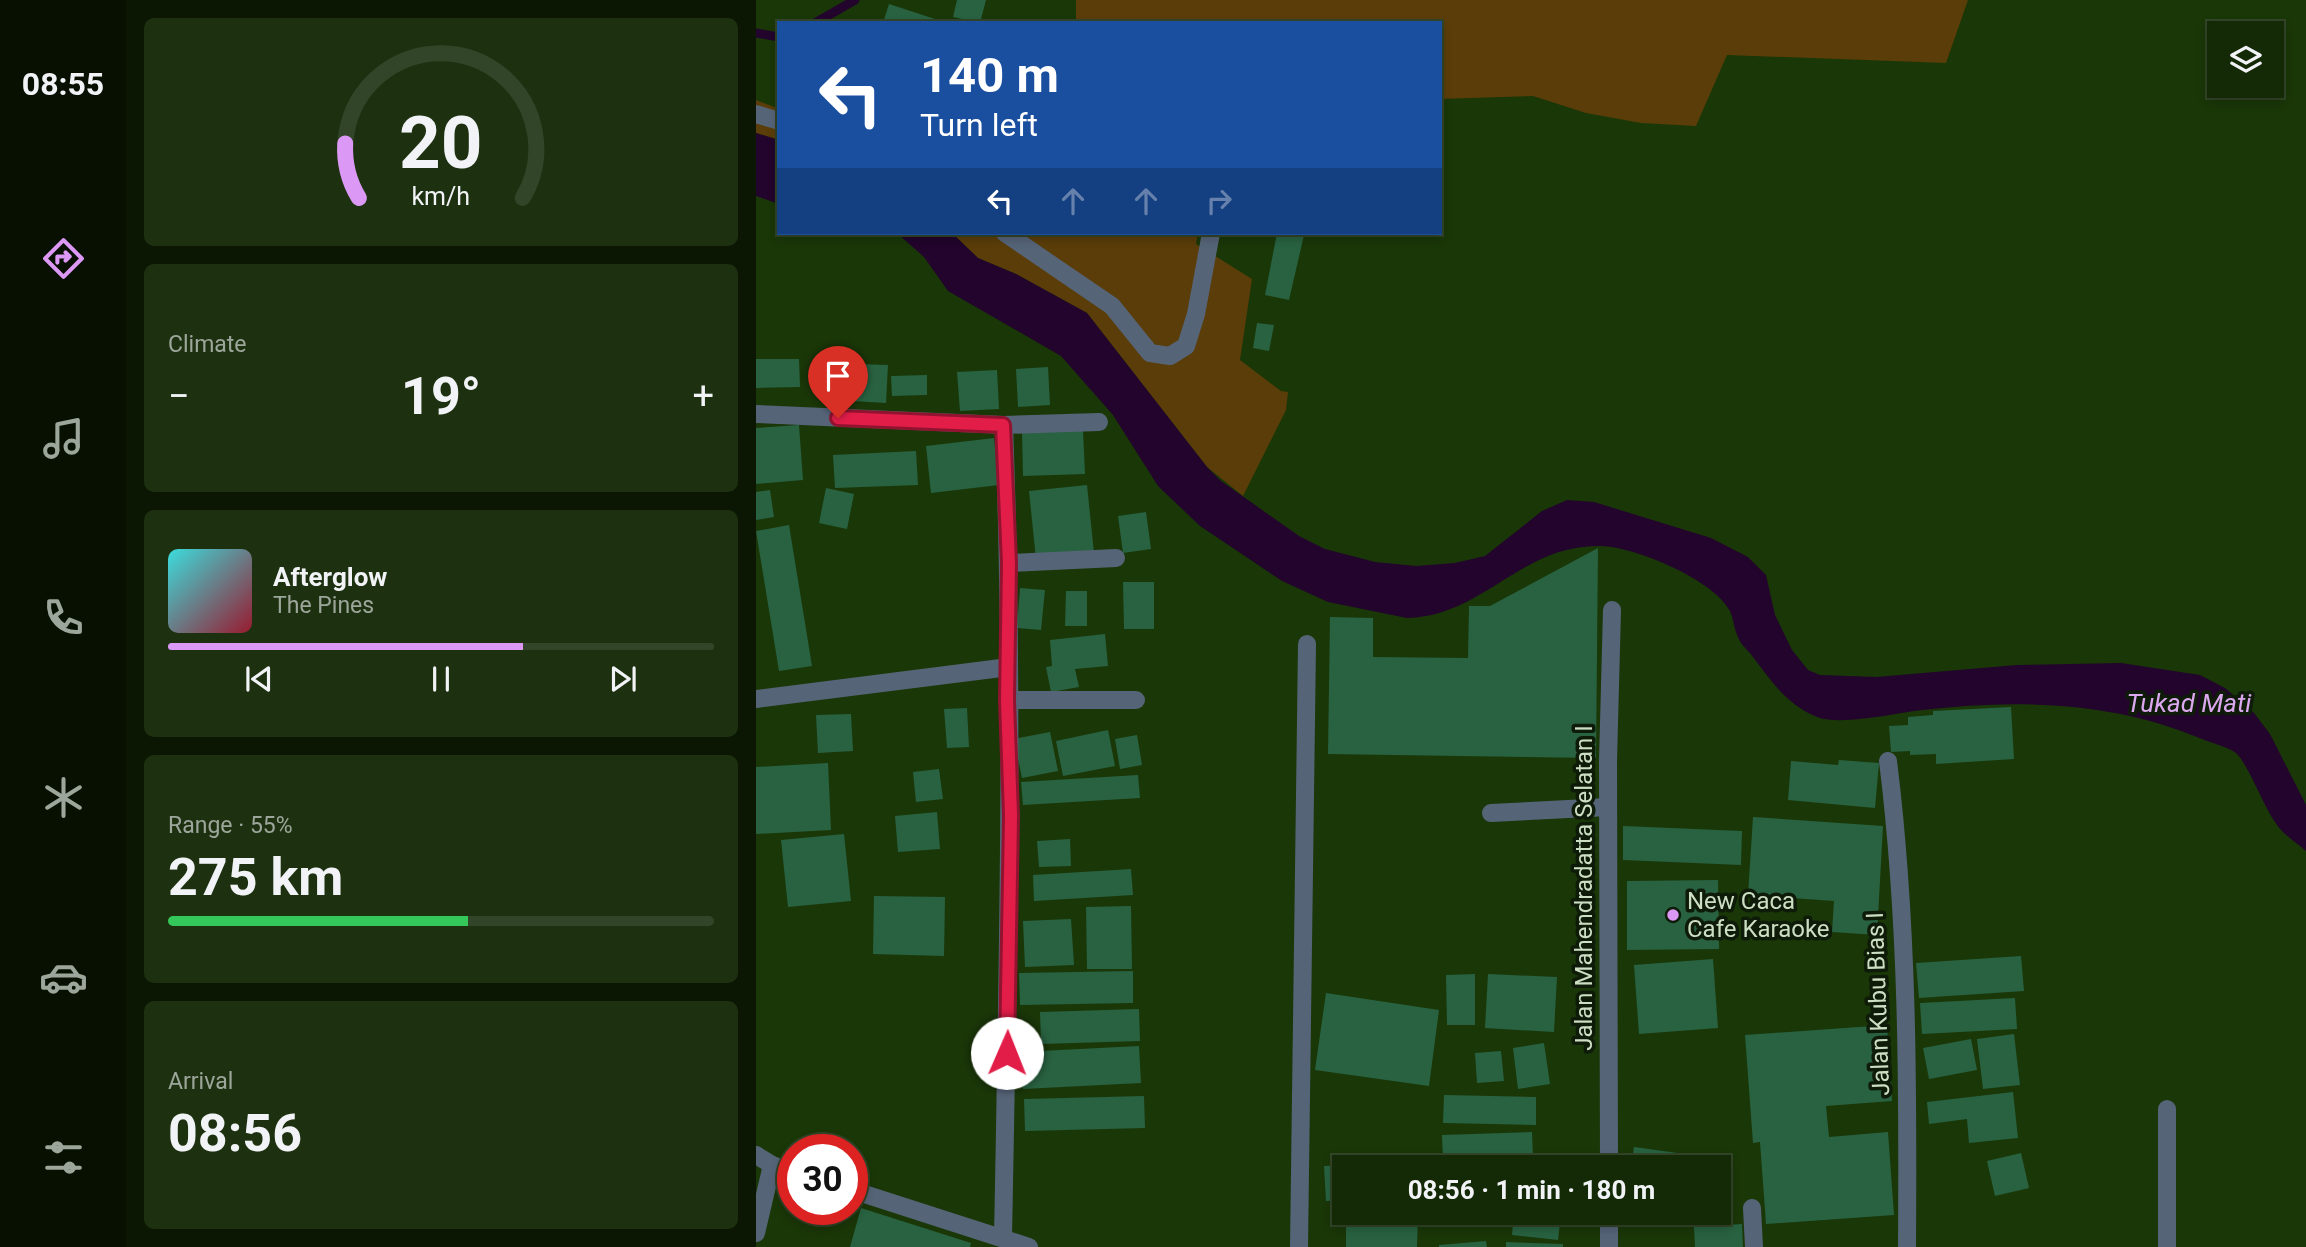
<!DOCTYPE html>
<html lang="en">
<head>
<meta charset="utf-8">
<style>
	body { margin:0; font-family:Roboto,sans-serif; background:#1d3110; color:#f1f3f6; height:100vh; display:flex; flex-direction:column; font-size:26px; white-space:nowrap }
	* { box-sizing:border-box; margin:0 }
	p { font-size:23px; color:#9da69b }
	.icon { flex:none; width:38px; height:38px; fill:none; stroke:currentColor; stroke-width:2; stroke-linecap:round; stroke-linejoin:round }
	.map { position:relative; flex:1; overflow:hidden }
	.side { display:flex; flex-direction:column; gap:18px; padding:18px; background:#0b1703; width:630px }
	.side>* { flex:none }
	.hud { position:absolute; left:21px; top:21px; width:665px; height:214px; border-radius:0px; box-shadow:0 4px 10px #0003,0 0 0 2px #334528; background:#1a4fa0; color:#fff; overflow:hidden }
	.controls { position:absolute; left:1451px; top:21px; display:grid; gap:14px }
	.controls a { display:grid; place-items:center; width:77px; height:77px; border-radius:0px; background:#142906; box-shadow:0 4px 10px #0003,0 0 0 2px #334528; font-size:35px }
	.speed { position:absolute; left:21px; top:1134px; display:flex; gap:14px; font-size:35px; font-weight:700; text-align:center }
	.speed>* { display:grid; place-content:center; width:91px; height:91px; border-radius:50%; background:#142906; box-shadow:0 4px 10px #0003,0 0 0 2px #334528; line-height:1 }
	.speed .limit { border:10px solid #d22; background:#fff; color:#111 }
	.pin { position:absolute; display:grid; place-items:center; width:60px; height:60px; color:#fff; margin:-72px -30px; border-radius:50% 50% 50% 0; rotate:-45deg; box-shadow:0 0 7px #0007 }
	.pin .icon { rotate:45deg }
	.me { position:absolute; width:77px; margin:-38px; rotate:1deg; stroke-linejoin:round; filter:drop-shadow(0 0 5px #0008) }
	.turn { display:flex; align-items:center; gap:24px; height:147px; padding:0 28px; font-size:32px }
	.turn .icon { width:91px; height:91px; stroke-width:2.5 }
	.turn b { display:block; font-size:49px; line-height:60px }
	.lanes { display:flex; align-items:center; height:66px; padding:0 28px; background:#0003; justify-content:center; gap:35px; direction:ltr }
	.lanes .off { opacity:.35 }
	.big { font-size:52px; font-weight:700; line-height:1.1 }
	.side .widget { flex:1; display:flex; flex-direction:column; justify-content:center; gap:10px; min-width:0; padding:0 24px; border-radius:10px; background:#1d3110 }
	.side .dial { align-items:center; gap:0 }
	.dial svg { height:182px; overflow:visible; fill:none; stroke:#334528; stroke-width:7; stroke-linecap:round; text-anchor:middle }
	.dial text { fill:#f1f3f6; stroke:none }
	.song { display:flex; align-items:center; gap:21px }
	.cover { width:84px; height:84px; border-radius:10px; background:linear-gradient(135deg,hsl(180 70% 55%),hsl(350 70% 35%)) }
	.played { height:7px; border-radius:4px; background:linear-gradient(90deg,#db99f5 65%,#334528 65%) }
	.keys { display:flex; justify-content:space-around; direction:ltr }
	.heat { display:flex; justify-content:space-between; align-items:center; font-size:38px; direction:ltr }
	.charge { height:10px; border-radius:5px; background:linear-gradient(90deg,#34c759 55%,#334528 0) }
	.trip { position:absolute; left:576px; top:1155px; width:399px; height:70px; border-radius:0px; background:#142906; box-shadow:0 4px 10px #0003,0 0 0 2px #334528; font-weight:700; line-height:70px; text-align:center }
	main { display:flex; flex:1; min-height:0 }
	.tabs { display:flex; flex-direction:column; width:126px; justify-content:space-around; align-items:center; background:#081002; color:#9da69b }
	.tabs .icon { width:49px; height:49px }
	.tabs .on { color:#db99f5 }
	.tabs b { font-size:32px; color:#f1f3f6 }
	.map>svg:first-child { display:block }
</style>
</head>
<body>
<main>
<nav class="tabs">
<b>08:55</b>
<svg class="icon on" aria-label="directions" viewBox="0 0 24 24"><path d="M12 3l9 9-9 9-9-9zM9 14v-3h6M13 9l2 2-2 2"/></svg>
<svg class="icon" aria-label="music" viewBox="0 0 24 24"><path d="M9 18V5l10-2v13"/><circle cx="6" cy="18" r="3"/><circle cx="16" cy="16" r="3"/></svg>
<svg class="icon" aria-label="phone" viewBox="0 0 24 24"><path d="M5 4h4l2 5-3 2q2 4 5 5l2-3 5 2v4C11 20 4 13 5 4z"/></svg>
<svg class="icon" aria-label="climate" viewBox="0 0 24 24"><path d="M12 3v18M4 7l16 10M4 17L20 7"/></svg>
<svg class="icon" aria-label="car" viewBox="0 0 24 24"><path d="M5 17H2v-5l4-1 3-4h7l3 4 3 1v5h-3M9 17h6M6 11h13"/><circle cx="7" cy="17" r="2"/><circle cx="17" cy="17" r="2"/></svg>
<svg class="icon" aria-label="filters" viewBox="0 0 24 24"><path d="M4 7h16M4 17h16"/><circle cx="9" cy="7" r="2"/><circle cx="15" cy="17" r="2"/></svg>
</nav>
<section class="side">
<div class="widget dial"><svg viewBox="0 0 100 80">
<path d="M14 69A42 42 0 1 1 86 69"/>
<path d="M14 69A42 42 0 0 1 8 45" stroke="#db99f5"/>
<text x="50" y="56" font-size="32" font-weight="700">20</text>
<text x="50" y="72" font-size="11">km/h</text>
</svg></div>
<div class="widget"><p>Climate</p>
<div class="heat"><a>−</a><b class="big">19°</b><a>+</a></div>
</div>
<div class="widget">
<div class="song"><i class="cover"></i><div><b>Afterglow</b><p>The Pines</p></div></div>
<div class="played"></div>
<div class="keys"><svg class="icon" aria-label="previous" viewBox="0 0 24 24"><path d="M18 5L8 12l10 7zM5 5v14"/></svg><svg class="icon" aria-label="pause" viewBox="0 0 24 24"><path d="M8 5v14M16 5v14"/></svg><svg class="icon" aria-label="next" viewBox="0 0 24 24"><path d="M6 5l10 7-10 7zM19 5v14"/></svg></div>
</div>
<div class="widget"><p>Range · 55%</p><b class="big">275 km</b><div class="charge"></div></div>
<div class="widget"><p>Arrival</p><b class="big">08:56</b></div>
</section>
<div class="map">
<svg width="1550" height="1247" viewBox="0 0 1550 1247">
	<rect width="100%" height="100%" fill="#1a3708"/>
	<g fill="#5a3d09">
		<polygon points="320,0 1212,0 1190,63 971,55 940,126 885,123 830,113 777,96 684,99 684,23 320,23"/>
		<polygon points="0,100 23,109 23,140 0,133"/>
		<polygon points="196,233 442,233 440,244 496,279 484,360 525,391 532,392 530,410 487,496 451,467 331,313 260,274 222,258"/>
	</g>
	<g fill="#22042c">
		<polygon points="0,133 23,140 23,204 0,196"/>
		<path d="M141,233H196L222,258L260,274L331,313L451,467L465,481L543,536L569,549L619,562L660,566L699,563L729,556L786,511L811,500L838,502L955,538L992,557L1010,575L1019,615L1036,650L1052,670L1064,675L1120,677L1261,665L1365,663L1444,675L1469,688L1498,713L1514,734L1550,805V851C1540,842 1526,834 1519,822C1508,807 1492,764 1480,753C1472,747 1455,743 1446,739C1357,701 1261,699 1166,710C1140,713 1085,726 1061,717C1030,704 1016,682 997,657C993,651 987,647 984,641C978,631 978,620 974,611C957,579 879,547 845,546C765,544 728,616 651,618L572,602L526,581L444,526L402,486L357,415L305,356L192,291L168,257Z"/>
	</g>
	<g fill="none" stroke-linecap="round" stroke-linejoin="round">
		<g stroke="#22042c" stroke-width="9">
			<polyline points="59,23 99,0"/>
			<polyline points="0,33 23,37"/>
		</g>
	</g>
	<g fill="#286241">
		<polygon points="201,0 230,0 224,23 197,17"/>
		<polygon points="133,4 188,22 188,23 127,23"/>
		<polygon points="521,233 548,235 533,300 509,295"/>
		<polygon points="501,323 518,325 513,351 497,348"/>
		<polygon points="0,359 43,359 44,387 0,388"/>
		<polygon points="98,364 132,365 130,403 96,401"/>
		<polygon points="292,367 294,405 262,407 260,369"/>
		<polygon points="241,370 243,409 204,411 201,372"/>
		<polygon points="171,375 171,395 136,396 135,376"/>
		<polygon points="43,425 47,480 0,484 0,428"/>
		<polygon points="327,430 329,474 267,476 266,431"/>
		<polygon points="238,438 243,485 175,493 170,446"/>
		<polygon points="160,451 162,485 79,488 77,455"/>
		<polygon points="331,485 338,553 280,559 273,491"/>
		<polygon points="70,488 98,494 91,529 63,523"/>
		<polygon points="14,490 18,517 0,520 0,492"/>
		<polygon points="390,512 395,549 367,553 362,516"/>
		<polygon points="33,525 56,666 23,671 0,531"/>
		<polygon points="842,548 840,758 572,754 574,617 617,618 617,657 712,658 713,606 734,606"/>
		<polygon points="367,582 398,582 398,629 368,629"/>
		<polygon points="264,588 289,590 285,630 261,628"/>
		<polygon points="310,591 331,591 331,626 309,626"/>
		<polygon points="349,634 352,666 319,669 323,687 295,692 290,667 296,666 294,640"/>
		<polygon points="1255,707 1258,759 1180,764 1180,754 1154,755 1154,751 1135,752 1133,726 1152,725 1152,717 1177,715 1177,711"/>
		<polygon points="211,708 213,747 191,748 188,709"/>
		<polygon points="95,714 97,751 62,753 60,715"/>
		<polygon points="352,730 359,766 307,776 300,741"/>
		<polygon points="294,732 302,771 266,778 258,739"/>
		<polygon points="381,735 386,765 364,769 359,739"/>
		<polygon points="1083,760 1123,763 1119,808 1032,800 1035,761 1082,765"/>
		<polygon points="72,763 75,830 0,834 0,767"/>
		<polygon points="183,769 187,799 160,802 157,772"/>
		<polygon points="382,775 384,798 267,805 265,782"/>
		<polygon points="181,812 184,849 142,852 139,816"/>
		<polygon points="997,817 1127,826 1121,935 1076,932 1078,901 992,895"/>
		<polygon points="867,826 986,831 985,865 867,860"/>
		<polygon points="88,834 95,901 32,907 25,840"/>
		<polygon points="314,839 315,866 283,867 281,841"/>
		<polygon points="375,869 377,895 278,901 277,875"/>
		<polygon points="962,880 963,949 871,950 871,881"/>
		<polygon points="118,896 189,897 188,956 117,954"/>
		<polygon points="375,906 376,969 331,969 330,907"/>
		<polygon points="315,919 318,965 269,967 267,921"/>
		<polygon points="1265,956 1268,991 1163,998 1160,963"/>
		<polygon points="957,959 962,1028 883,1034 878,965"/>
		<polygon points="377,971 377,1003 264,1005 263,973"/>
		<polygon points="719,974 719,1025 691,1025 690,975"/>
		<polygon points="732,974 801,977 798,1032 729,1028"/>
		<polygon points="570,993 683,1010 673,1086 559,1070"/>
		<polygon points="1259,998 1261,1029 1166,1034 1164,1003"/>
		<polygon points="383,1009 384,1041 285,1044 284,1012"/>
		<polygon points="1131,1025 1136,1101 1070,1106 1073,1137 1132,1132 1138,1215 1010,1224 1004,1142 997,1143 989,1035"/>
		<polygon points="1258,1034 1264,1085 1227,1089 1221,1039"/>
		<polygon points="1215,1039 1221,1070 1173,1079 1167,1048"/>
		<polygon points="788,1043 794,1084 762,1089 757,1048"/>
		<polygon points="383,1046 385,1083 267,1089 265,1052"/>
		<polygon points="745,1051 748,1081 721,1083 719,1053"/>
		<polygon points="1257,1092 1262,1138 1213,1143 1211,1119 1173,1124 1171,1102"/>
		<polygon points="688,1095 780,1097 780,1125 687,1123"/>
		<polygon points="388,1096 389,1128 269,1131 268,1099"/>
		<polygon points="776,1132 777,1157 687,1160 686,1135"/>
		<polygon points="878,1147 972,1160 966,1201 962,1201 962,1167 875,1167"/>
		<polygon points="1265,1153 1273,1188 1239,1196 1231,1161"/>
		<polygon points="645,1163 645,1167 598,1167 598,1165"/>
		<polygon points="588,1165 588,1200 570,1201 568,1166"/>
		<polygon points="105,1208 215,1243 214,1247 94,1247"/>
		<polygon points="590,1213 662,1213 661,1247 590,1247"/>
		<polygon points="758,1213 805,1213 802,1240 756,1235"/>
		<polygon points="875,1213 920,1213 919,1220 875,1217"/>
		<polygon points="986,1224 987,1247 939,1247 938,1227"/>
		<polygon points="730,1241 731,1247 683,1247 683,1245"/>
		<polygon points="750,1242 807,1244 807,1247 750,1247"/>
	</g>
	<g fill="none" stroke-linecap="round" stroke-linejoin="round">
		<g stroke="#566478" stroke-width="18">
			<polyline points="0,114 23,121"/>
			<polyline points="249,233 356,306 394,353 414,356 430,346 440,314 455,233"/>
			<polyline points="0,414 248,425 343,422"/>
			<polyline points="253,563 360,558"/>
			<polyline points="0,699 253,667"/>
			<polyline points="251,700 380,700"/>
			<path d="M1132,761C1152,922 1152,1086 1151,1247"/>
			<polyline points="735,813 852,807"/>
			<polyline points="1411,1109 1411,1247"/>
			<polyline points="0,1155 16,1165 37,1172"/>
			<polyline points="853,1167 852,761 856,610"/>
			<polyline points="96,1190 273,1247"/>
			<polyline points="996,1208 998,1247"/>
			<polyline points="853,1213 853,1247"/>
			<polyline points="0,1233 16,1165"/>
			<path d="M247,1238C252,967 258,696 248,425"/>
			<polyline points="543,1247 551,644"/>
		</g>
	</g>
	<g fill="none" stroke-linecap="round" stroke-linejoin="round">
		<defs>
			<polyline id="route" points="82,418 247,425 253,563 251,700 255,816 251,1053"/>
		</defs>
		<use href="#route" stroke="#92132f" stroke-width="18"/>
		<use href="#route" stroke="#e11d48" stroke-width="12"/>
	</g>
	<circle fill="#db99f5" stroke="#0e1b08" stroke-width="2.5" cx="917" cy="915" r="7"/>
	<g text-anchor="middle" stroke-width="7" stroke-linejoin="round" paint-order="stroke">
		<g font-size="24" fill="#ccdec4" stroke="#0e1b08">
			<text transform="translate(828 888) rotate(-90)" y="8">Jalan Mahendradatta Selatan I</text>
			<text transform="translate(1122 1004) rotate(-92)" y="8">Jalan Kubu Bias I</text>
		</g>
		<g font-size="24" fill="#ccdec4" stroke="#0e1b08" text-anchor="start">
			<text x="931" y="909">New Caca<tspan x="931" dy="28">Cafe Karaoke</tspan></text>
		</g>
		<g font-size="26" font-style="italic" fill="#dba8ef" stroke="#0e1b08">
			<text x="1433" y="712">Tukad Mati</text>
		</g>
	</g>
</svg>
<div class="controls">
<a><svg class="icon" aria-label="layers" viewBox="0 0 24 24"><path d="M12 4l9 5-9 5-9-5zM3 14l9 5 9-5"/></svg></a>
</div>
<div class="speed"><div class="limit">30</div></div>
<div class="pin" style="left:82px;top:418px;background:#d93025"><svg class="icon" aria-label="arrive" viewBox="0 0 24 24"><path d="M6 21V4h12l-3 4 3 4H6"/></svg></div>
<svg class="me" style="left:251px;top:1053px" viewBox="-20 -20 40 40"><circle r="19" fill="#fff"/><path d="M0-13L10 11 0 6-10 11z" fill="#e11d48"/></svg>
<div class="trip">08:56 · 1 min · 180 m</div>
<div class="hud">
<div class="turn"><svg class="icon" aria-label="left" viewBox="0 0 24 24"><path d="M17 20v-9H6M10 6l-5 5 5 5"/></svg><div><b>140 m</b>Turn left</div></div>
<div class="lanes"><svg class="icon" aria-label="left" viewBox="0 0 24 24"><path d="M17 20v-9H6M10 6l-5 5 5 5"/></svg><svg class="icon off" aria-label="ahead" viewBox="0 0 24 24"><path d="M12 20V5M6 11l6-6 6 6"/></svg><svg class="icon off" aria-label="ahead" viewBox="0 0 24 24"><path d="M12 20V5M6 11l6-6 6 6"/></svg><svg class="icon off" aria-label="right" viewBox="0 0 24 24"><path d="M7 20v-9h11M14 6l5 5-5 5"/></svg></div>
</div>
</div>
</main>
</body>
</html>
